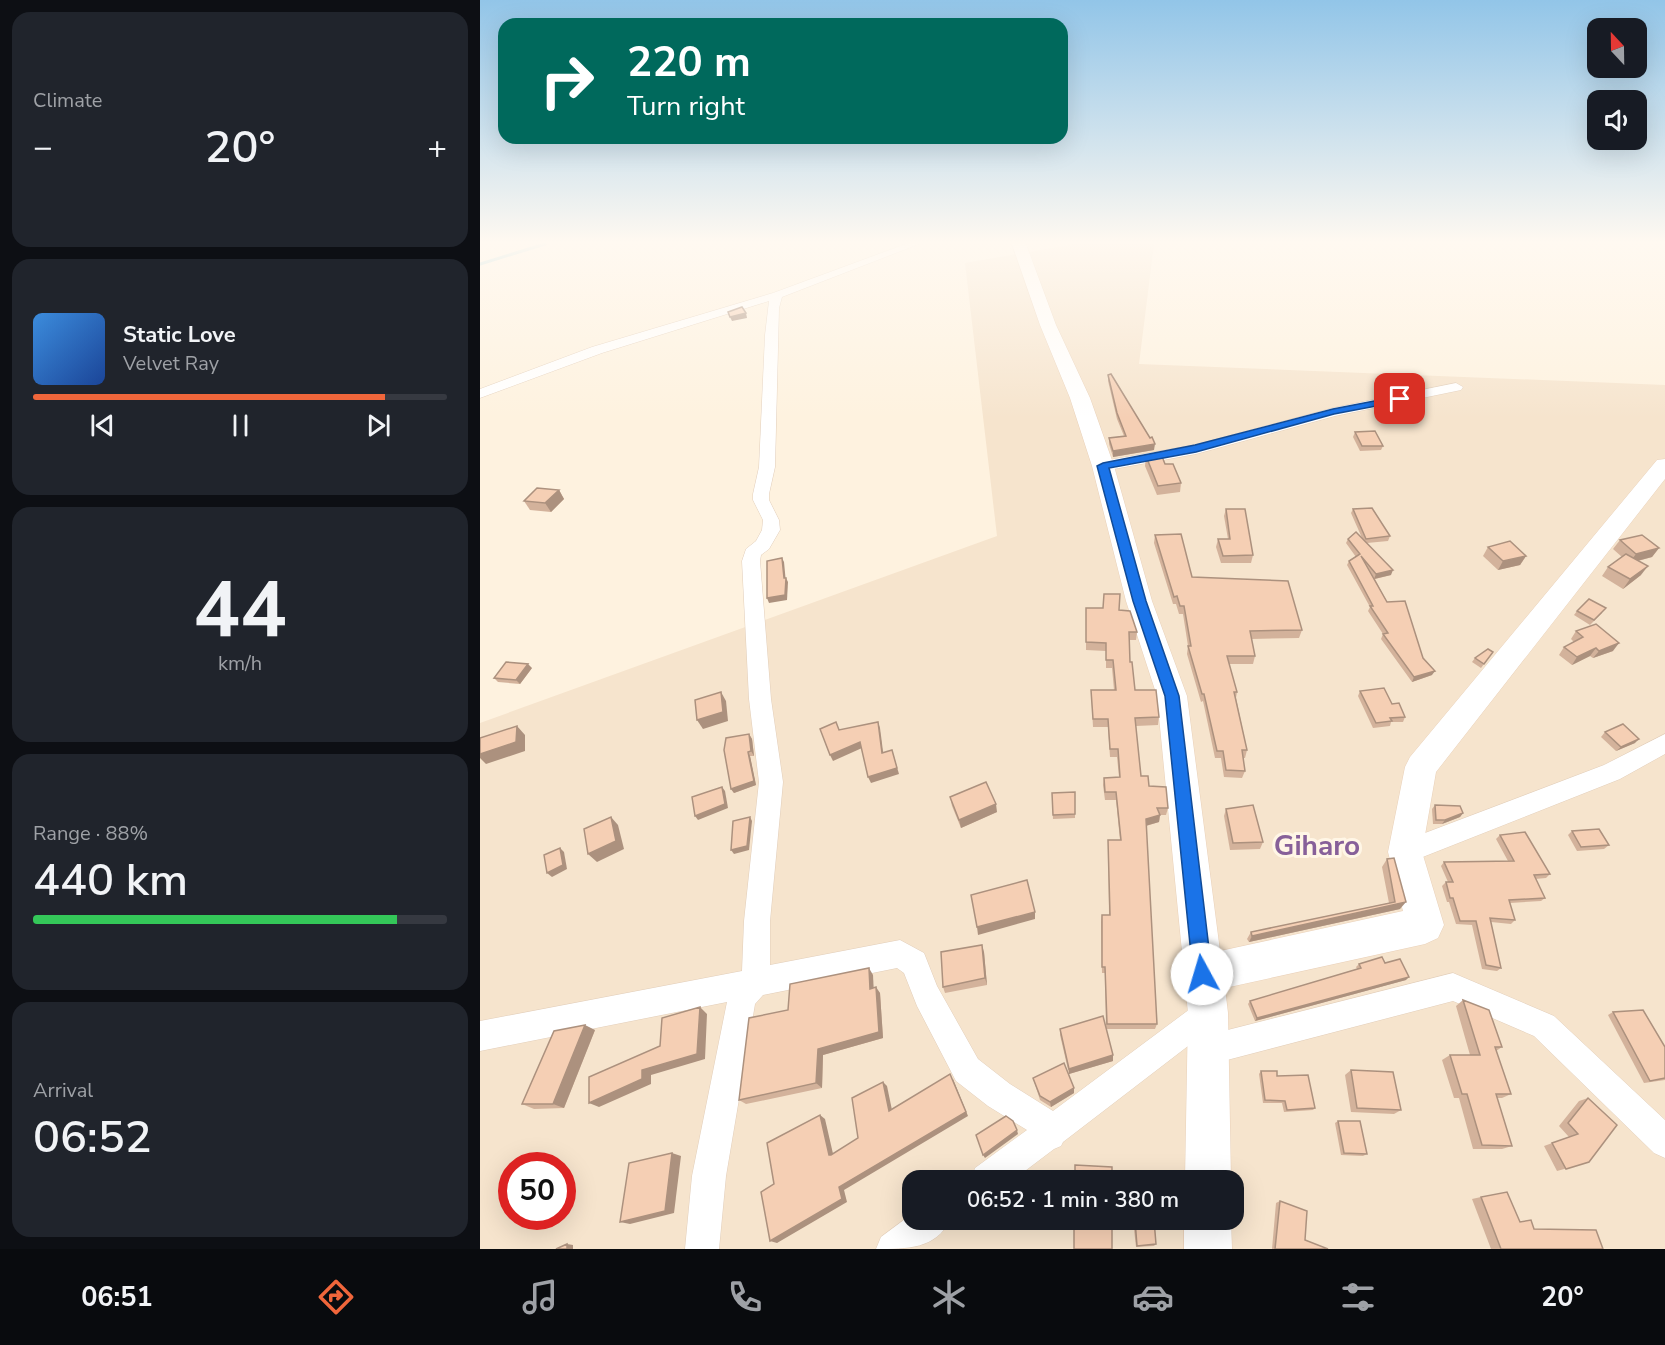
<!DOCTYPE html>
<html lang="en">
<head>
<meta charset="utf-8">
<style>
	body { margin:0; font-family:"Nunito Sans",sans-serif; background:#20242c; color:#f1f3f6; height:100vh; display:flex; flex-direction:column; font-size:22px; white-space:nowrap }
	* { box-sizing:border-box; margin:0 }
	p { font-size:20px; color:#9ea1a6 }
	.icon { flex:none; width:33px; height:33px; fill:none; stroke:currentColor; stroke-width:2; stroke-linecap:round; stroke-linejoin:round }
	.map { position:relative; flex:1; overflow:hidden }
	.drawer { display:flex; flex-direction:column; gap:12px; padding:12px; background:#0d0f14; width:480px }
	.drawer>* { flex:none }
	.banner { position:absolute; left:18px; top:18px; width:570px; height:126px; border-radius:18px; box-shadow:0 6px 24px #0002; background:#00695c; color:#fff; overflow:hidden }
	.needle { width:39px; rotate:338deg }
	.tools { position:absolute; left:1107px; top:18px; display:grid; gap:12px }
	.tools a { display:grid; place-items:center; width:60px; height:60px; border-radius:12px; background:#171b24; box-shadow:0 6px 24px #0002; font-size:30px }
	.speed { position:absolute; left:18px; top:1152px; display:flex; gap:12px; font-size:30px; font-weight:700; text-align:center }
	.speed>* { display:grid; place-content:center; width:78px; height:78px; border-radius:50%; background:#171b24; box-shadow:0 6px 24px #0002; line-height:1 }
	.speed .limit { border:9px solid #d22; background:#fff; color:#111 }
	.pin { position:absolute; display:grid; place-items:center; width:51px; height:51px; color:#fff; margin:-26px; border-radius:12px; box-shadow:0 3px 9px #0006 }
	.me { position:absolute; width:66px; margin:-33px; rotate:354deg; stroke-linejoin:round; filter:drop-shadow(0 0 4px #0008) }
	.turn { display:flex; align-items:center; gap:21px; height:126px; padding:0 30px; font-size:27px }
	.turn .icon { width:78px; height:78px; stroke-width:2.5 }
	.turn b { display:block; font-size:42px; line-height:51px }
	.big { font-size:45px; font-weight:600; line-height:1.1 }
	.drawer .tile { flex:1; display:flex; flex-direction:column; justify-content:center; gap:9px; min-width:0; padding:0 21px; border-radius:18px; background:#20242c }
	.drawer .dial { align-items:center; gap:0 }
	.dial b { font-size:78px; line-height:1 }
	.song { display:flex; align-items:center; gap:18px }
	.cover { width:72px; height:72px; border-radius:9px; background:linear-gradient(135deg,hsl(210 70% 55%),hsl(220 70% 35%)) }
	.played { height:6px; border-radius:3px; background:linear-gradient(90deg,#f0663b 85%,#363941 85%) }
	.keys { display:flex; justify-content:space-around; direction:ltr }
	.heat { display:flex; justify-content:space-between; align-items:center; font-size:33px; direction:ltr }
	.charge { height:9px; border-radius:4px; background:linear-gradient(90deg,#34c759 88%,#363941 0) }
	.trip { position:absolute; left:422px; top:1170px; width:342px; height:60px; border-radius:18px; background:#171b24; box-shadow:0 6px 24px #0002; font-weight:600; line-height:60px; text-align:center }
	.tabs { display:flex; height:96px; justify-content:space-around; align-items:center; background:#090b0e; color:#9ea1a6 }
	.tabs .icon { width:42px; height:42px }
	.tabs .current { color:#f0663b }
	.tabs b { font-size:27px; color:#f1f3f6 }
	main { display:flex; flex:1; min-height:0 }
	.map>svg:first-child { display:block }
</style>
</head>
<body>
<main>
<section class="drawer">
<div class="tile"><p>Climate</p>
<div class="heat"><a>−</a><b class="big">20°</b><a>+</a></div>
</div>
<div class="tile">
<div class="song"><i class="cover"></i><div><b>Static Love</b><p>Velvet Ray</p></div></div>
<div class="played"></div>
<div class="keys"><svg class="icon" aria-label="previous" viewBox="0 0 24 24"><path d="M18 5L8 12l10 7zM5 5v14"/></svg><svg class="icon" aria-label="pause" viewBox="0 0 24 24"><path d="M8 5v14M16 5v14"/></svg><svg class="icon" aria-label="next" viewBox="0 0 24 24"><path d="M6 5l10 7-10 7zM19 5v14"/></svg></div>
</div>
<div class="tile dial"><b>44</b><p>km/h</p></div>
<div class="tile"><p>Range · 88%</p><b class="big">440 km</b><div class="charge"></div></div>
<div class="tile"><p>Arrival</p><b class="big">06:52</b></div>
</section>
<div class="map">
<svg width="1185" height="1249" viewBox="0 0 1185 1249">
	<rect width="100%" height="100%" fill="#fef2df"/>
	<path fill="#f6e4cd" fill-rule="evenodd" d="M595,244H674L659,364L1185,385V1249H0V723L517,536L485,263ZM32,1166H82V1216H32ZM432,1180H753V1220H432Z"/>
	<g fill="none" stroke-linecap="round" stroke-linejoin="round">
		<polyline stroke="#98cfda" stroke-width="3" points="0,264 65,244"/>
		<defs>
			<g id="street">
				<polygon points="426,244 439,244 302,297 299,308 295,467 289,494 289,500 299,520 300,530 289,549 281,555 280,561 291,699 303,782 290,921 290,965 420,940 444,953 457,986 498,1059 530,1084 573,1111 718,1003 728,998 738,1003 743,1013 738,1023 583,1142 581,1146 574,1149 533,1180 491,1180 495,1168 547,1130 508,1106 476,1081 437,1006 424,973 417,968 283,995 275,1004 246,1176 239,1249 205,1249 212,1176 247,1002 0,1051 0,1021 262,971 264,921 279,782 269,699 262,561 266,549 276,541 282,530 283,520 273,500 273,494 279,467 285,335 289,301 122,353 0,398 0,389 112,347 293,293"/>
				<polygon points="976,383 983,387 981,390 855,416 716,454 623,471 615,466 623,461 715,445 853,408"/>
				<polygon points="1185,734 1185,754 1140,779 925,864 916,860 912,852 916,844 1124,765"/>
				<polygon points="973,973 1074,1016 1185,1120 1185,1158 1174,1153 1054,1036 973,1001 728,1065 717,1061 713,1050 717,1039 728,1035"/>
				<path d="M432,1214V1220H470C456,1249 427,1249 396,1249L401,1237Z"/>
			</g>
			<g id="secondary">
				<polygon points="532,244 546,244 576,325 610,398 634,466 672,601 707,696 740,951 923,911 908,852 925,767 930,757 1177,460 1185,459 1185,479 956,772 942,852 964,925 958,938 945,944 745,988 748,1013 751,1180 705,1180 708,1013 677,696 646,601 612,466 590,398 560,325"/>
				<polygon points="704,1220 751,1220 752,1249 704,1249"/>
			</g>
		</defs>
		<use href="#street" stroke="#e2ceba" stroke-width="1"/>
		<use href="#secondary" stroke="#e9d1ba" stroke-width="1"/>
		<use href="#street" fill="#fff" fill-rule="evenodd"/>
		<use href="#secondary" fill="#fff" fill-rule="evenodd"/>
	</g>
	<g fill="#d3b29b">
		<polygon points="628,375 674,450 633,457 629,444 629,438 644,436 637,419 628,381"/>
		<polygon points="875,432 903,446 901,450 880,451 873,437"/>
		<polygon points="666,456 685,464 701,483 700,492 677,495 665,466"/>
		<polygon points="79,490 84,499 71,512 50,510 44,501"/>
		<polygon points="746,509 773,555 771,563 741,563 736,547 738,539 748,539 744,516"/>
		<polygon points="873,509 910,536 908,541 887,543 911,575 895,579 907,602 943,658 952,675 932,682 901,639 903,634 888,611 890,607 867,565 869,561 876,557 866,543 868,539 882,538 871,513"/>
		<polygon points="675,535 712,577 822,630 819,638 771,639 775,656 773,664 749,664 757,692 756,698 767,750 765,758 763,758 765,771 762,778 744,777 741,758 735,758 723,701 721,702 707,654 708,646 703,614 699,614 696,604 693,604 674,543"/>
		<polygon points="1140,540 1179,548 1172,557 1158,561 1161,575 1143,589 1122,576 1128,567 1142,557 1133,549"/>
		<polygon points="1008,547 1046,556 1040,565 1018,570 1003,556"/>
		<polygon points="606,608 639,610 657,632 656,640 649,640 650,662 655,690 679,717 678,725 656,726 661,776 688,808 686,815 680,815 679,822 666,826 677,1024 675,1029 626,1029 625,973 622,973 621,922 622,915 629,915 628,840 640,840 636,800 625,800 623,785 624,778 639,777 637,757 630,757 628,727 613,727 611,690 634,690 632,668 626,668 626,651 606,650"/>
		<polygon points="1097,611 1122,613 1110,625 1094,615"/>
		<polygon points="1096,631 1133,651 1113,658 1110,656 1092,665 1079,655 1084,647 1094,642 1091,639"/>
		<polygon points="1013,652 1001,668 992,662 995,658"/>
		<polygon points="52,668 40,684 18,682 14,678"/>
		<polygon points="880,691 912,704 925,717 923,722 911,722 910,726 893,728 878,696"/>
		<polygon points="1125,732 1155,743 1136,751 1121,737"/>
		<polygon points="269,734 272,739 274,756 270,756 276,785 254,793 251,789"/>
		<polygon points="595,792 595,818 573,819 572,793"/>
		<polygon points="470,797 517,812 481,828 472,806"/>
		<polygon points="955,805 983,813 980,817 962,824 953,824 952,809"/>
		<polygon points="746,809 783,842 780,849 750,850 744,816"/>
		<polygon points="1092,831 1129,845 1124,849 1097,851 1088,835"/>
		<polygon points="1020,835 1070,874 1066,878 1055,879 1065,898 1061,901 1030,903 1035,920 1031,924 1011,922 1021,968 1017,971 1002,969 992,925 976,924 969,902 967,902 962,886 966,882 968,882 961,866 964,862 1028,861 1016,839"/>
		<polygon points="907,859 920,909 769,942 767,939 771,932 909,903 902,867"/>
		<polygon points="504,952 507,985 465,993 463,987"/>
		<polygon points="905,963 926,980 775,1021 768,1004 770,1001 877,969 876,967 879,964"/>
		<polygon points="393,975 393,988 400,993 403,1038 343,1055 342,1088 266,1104 259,1100 308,1010"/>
		<polygon points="983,1000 1022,1047 1016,1051 1031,1094 1022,1098 1017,1098 1032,1146 1022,1149 993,1149 979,1098 974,1098 962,1060 970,1055 990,1055 976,1006"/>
		<polygon points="1133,1012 1185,1047 1185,1080 1164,1083 1128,1015"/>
		<polygon points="580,1029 633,1055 633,1061 589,1074 580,1035"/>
		<polygon points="115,1030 84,1108 54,1109 42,1104"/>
		<polygon points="871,1070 921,1110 914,1114 871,1112 865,1075"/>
		<polygon points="781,1071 797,1076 835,1108 833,1110 804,1112 802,1103 783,1103 779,1074"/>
		<polygon points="553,1078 594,1093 571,1107 560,1100"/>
		<polygon points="1108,1098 1109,1162 1077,1171 1064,1146 1089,1137 1079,1126 1099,1101"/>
		<polygon points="858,1121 887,1154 883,1156 861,1155 855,1123"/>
		<polygon points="1001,1197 1040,1222 1054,1229 1123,1249 1011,1249 992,1199"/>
		<polygon points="800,1201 825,1240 848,1249 792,1249 796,1203"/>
		<polygon points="653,1220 674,1220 676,1244 674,1246 656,1247"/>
	</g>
	<g fill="#ac917e">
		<polygon points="266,313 267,318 252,321 250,317"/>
		<polygon points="675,444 674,450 633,457 633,451"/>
		<polygon points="79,490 84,499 71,512 65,503"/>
		<polygon points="1179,548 1172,557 1149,563 1156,554"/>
		<polygon points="1046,556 1040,565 1018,570 1023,561"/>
		<polygon points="302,558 304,562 306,583 304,578"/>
		<polygon points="1168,566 1161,575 1143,589 1150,579"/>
		<polygon points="913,570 911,575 894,579 896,574"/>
		<polygon points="306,578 308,582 307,600 289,603 287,598"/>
		<polygon points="1139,643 1133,651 1113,658 1119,651"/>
		<polygon points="1116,648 1110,656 1092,665 1097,657"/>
		<polygon points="48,664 52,668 40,684 36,680"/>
		<polygon points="955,671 952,675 932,682 934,677"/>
		<polygon points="241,692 246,701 248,721 223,729 217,720"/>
		<polygon points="398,722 400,728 404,759 402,753"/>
		<polygon points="37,726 45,735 45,751 6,764 0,758 0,754"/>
		<polygon points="269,734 272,739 274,756 271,751"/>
		<polygon points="1159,739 1155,743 1136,751 1141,747"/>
		<polygon points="380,742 382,748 353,761 350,755"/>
		<polygon points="412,750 419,774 391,783 388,777"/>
		<polygon points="268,752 270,756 276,785 254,793 251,789"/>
		<polygon points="242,787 245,791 248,808 218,820 215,816"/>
		<polygon points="516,804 517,812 481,828 479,820"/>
		<polygon points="983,813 980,817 962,824 965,820"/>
		<polygon points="680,815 679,822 665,826 666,819"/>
		<polygon points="131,817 138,825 144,849 117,862 108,854"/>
		<polygon points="270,817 272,821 269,850 254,854 251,850"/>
		<polygon points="80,848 84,852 87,869 72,877 67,873"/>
		<polygon points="926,902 920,909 769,942 772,936"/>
		<polygon points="555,912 555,919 498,935 497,927"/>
		<polygon points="502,945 504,952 507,985 505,978"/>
		<polygon points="389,968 393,975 394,995 390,989"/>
		<polygon points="929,977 926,980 775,1021 777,1018"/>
		<polygon points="396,987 400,993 403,1038 343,1055 342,1088 336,1083 338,1049"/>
		<polygon points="220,1007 227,1014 225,1059 171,1075 171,1084 119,1107 109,1103 162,1070"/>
		<polygon points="105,1025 115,1030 84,1108 73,1104"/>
		<polygon points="633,1055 633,1061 589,1074 589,1069"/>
		<polygon points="473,1079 488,1116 364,1190 367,1202 297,1243 290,1241 359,1187"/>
		<polygon points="403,1082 407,1086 413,1115 409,1111"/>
		<polygon points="594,1088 594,1093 571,1107 570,1102"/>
		<polygon points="340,1115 345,1119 354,1158 349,1155"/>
		<polygon points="537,1130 538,1134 505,1158 503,1155"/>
		<polygon points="192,1153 201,1156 194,1213 150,1224 140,1222"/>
		<polygon points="87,1244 93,1245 93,1249 87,1249"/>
	</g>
	<g fill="#f5cfb4" stroke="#ac917e" stroke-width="1.5">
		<polygon points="262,307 266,313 250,317 248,312"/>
		<polygon points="631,374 670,438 672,437 675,444 633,451 629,438 646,436 637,413 628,375"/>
		<polygon points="895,431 903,446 882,446 875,432"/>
		<polygon points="681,454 685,464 693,464 701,483 678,486 666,456"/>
		<polygon points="57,488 79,490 65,503 44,501"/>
		<polygon points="892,508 910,536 886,539 873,509"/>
		<polygon points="746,509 765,509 773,555 743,556 738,539 750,539"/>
		<polygon points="876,532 913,570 896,574 881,556 907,602 925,601 943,658 955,671 934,677 903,634 908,633 890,606 893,606 869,561 880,554 868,539"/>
		<polygon points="701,534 712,577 808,581 822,630 770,631 775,656 747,656 757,692 754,692 767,750 762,750 765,771 746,770 743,751 737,751 724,694 722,694 708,646 711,646 704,606 700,606 697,596 694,597 675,535"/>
		<polygon points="1162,535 1179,548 1156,554 1140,540"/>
		<polygon points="1030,541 1046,556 1023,561 1008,547"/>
		<polygon points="1146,554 1168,566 1150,579 1128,567"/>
		<polygon points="302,558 304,578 306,578 305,595 287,598 287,561"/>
		<polygon points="624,594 640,594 639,610 650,611 657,632 649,632 650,662 652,662 655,690 676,690 679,717 655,718 661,776 668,776 669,786 686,787 688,808 677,808 680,815 666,819 677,1024 627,1024 625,967 622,967 622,915 630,915 628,840 641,840 636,792 625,792 624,778 640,777 638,749 630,749 628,719 613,719 611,690 636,690 633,660 626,660 626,643 606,642 606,608 623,608"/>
		<polygon points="1109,599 1126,608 1114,620 1097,611"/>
		<polygon points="1116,624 1139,643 1119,651 1116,648 1097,657 1084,647 1103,637 1096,631"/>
		<polygon points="1008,649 1013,652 1004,664 995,658"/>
		<polygon points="26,662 48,664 36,680 14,678"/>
		<polygon points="904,688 912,704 919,703 925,717 910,718 912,721 896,723 880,691"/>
		<polygon points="241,692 243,712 217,720 215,700"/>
		<polygon points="356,722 359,730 398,722 402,753 412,750 417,768 388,777 380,742 350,755 340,729"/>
		<polygon points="1143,724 1159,739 1141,747 1125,732"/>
		<polygon points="37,726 36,742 0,754 0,738"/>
		<polygon points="269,734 271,751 268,752 274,781 251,789 244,750 246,738"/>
		<polygon points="506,782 516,804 479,820 470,797"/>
		<polygon points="242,787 245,804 215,816 212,797"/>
		<polygon points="595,792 595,814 573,815 572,793"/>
		<polygon points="773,805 783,842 753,843 746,809"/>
		<polygon points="955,805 980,806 983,813 965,820 956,820"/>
		<polygon points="131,817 136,841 108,854 104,829"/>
		<polygon points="270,817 267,846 251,850 253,821"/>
		<polygon points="1119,829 1129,845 1101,847 1092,831"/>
		<polygon points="1045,832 1070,874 1054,875 1065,898 1029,900 1035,920 1010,918 1021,968 1006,965 996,921 980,921 973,898 970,898 966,882 973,882 964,862 1034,861 1020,835"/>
		<polygon points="80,848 83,865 67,873 64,855"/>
		<polygon points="914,858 926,902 772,936 771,932 915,902 907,859"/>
		<polygon points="547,880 555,912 497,927 491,895"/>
		<polygon points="502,945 505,978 463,987 461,952"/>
		<polygon points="902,957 905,963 920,959 929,977 777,1018 770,1001 881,968 879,964"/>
		<polygon points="389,968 390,989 396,987 399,1032 338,1049 336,1083 259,1100 269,1018 308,1010 310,984"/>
		<polygon points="983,1000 1009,1010 1022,1047 1015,1047 1031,1094 1016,1094 1032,1146 1002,1145 987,1094 982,1094 970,1055 1000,1055"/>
		<polygon points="220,1007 217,1054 162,1070 162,1079 109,1103 109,1077 180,1046 182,1018"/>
		<polygon points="1163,1010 1185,1047 1185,1078 1170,1081 1133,1012"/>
		<polygon points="623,1016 633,1055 589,1069 580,1029"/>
		<polygon points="105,1025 73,1104 42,1104 74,1031"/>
		<polygon points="584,1063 594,1088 570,1102 560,1096 553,1078"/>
		<polygon points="871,1070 913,1072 921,1110 877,1108"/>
		<polygon points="781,1071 797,1071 797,1076 828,1075 835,1108 807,1110 805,1101 785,1100"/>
		<polygon points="470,1074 486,1112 359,1187 362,1199 290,1241 281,1192 294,1184 287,1143 340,1115 349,1155 351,1155 378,1138 372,1098 403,1082 409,1111"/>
		<polygon points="1108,1098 1137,1125 1109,1162 1086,1169 1072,1143 1098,1134 1088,1123"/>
		<polygon points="526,1116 533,1121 537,1130 503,1155 496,1135"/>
		<polygon points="858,1121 880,1121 887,1154 864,1153"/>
		<polygon points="192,1153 185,1211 140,1222 149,1163"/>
		<polygon points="595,1165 632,1167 632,1180 595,1180"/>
		<polygon points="1027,1192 1040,1222 1051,1220 1054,1229 1116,1230 1123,1249 1021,1249 1001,1197"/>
		<polygon points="800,1201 827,1211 825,1240 848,1249 795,1249"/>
		<rect x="594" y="1220" width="38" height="29"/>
		<polygon points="655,1220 674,1220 676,1244 657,1246"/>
		<polygon points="87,1244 87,1249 76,1249"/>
	</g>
	<linearGradient id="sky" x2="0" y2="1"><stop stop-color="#92c5e8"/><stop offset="0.58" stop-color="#fff9f1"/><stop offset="1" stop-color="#fff9f1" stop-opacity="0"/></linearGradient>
	<rect width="1185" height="418" fill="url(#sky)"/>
	<polygon fill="#1a73e8" stroke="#114b97" stroke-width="1.5" points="920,396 923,397 923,401 854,414 716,452 629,468 666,601 699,696 732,974 729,981 722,984 715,981 713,974 685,696 653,601 617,466 623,463 715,445 853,409"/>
	<g text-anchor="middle" stroke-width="6" stroke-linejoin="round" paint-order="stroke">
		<g font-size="28" font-weight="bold" fill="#876099" stroke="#fff6e6">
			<text x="837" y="855">Giharo</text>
		</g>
	</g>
</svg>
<div class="tools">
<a><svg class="needle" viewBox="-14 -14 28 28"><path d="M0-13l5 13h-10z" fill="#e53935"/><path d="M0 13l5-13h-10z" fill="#9ea1a6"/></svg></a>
<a><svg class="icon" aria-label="sound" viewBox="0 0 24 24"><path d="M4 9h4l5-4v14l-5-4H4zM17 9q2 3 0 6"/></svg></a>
</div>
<div class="speed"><div class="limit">50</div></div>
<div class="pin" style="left:920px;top:399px;background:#d93025"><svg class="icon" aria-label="arrive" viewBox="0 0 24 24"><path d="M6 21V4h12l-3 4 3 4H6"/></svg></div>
<svg class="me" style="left:722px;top:974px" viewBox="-20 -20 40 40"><circle r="19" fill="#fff"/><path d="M0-13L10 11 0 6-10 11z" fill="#1a73e8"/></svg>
<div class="trip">06:52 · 1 min · 380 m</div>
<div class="banner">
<div class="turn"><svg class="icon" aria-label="right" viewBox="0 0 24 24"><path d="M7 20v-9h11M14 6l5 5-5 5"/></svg><div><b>220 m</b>Turn right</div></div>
</div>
</div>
</main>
<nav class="tabs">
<b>06:51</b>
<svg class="icon current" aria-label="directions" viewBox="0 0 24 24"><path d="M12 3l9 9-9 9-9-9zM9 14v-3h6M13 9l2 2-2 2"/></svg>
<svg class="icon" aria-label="music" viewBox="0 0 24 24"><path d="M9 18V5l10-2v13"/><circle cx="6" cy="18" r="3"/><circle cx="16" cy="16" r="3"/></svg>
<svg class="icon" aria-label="phone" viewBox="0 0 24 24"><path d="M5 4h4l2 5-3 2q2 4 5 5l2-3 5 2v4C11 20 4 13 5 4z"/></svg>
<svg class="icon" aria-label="climate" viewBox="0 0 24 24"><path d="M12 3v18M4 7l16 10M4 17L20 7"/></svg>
<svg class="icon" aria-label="car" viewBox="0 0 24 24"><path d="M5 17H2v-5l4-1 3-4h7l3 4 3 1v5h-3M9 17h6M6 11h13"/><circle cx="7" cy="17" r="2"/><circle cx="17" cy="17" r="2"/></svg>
<svg class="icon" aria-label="filters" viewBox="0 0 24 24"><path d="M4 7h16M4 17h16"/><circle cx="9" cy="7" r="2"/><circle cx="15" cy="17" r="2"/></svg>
<b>20°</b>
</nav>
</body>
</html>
